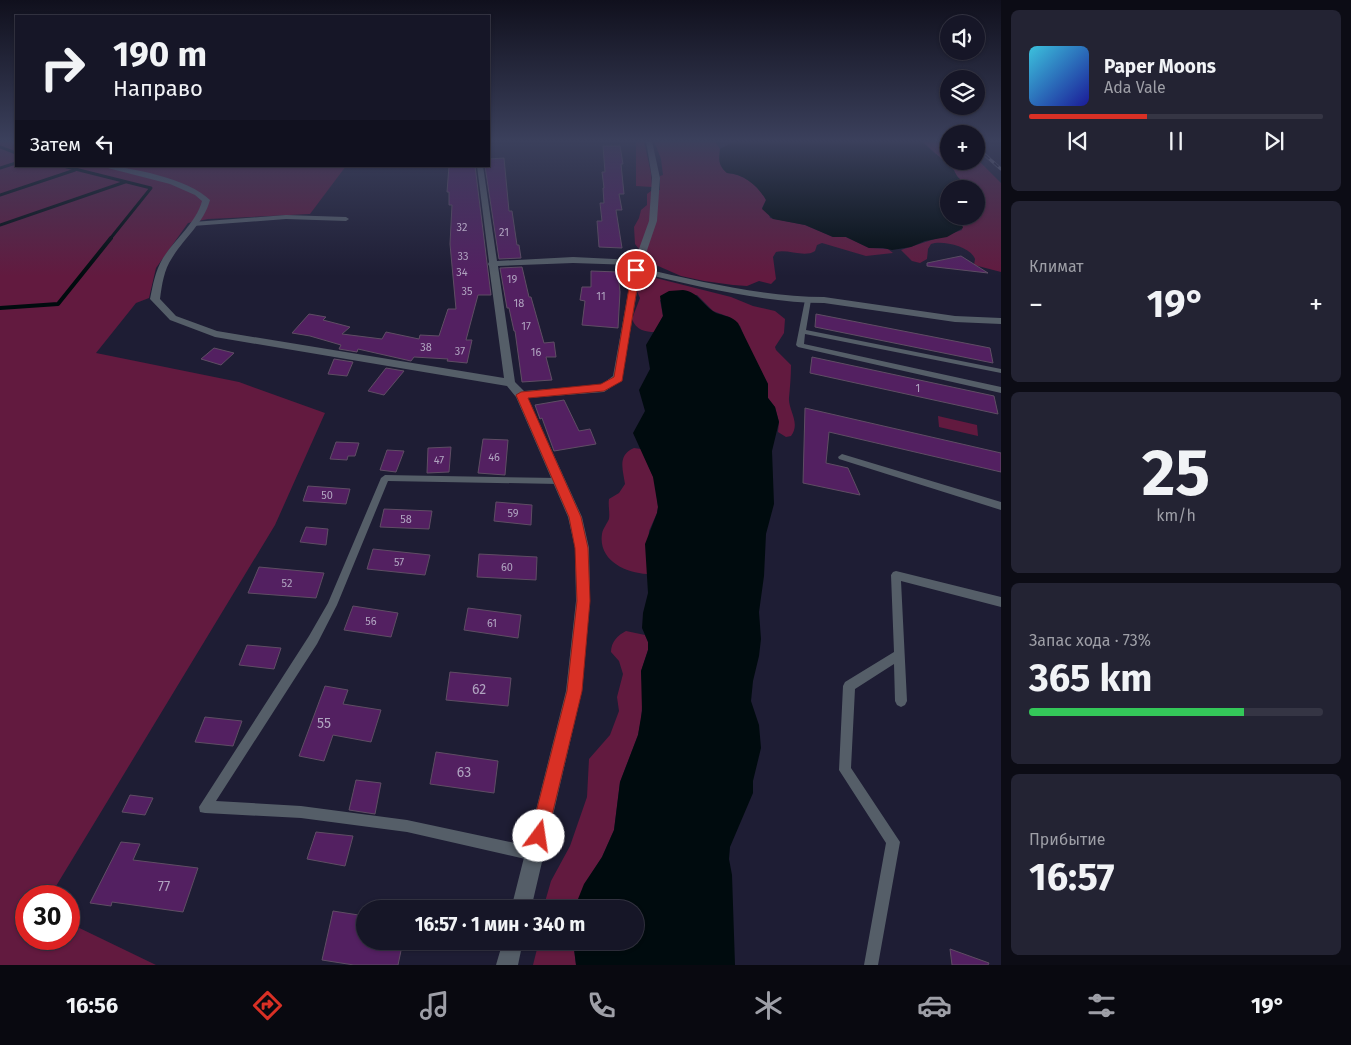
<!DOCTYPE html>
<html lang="ru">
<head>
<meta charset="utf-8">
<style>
	body { margin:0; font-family:"Fira Sans",sans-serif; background:#232333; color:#f1f3f6; height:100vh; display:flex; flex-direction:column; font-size:19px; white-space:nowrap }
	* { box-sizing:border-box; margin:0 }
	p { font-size:16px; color:#9e9fa7 }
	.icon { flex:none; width:28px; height:28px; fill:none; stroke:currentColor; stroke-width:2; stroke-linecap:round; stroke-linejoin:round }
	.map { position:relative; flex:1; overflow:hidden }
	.drawer { display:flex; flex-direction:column; gap:10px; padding:10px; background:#0c0c15; width:350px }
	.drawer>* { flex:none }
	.banner { position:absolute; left:15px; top:15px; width:475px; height:152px; border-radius:0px; box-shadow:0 1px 4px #0004,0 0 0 1px #353544; background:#161627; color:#f1f3f6; overflow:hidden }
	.tools { position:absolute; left:940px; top:15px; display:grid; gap:10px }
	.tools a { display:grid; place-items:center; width:45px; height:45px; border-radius:50%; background:#161627; box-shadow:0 1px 4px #0004,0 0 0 1px #353544; font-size:25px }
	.speed { position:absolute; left:15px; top:885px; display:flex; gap:10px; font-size:25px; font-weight:700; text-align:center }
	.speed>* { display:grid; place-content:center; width:65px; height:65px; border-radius:50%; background:#161627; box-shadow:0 1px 4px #0004,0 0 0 1px #353544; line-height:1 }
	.speed .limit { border:8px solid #d22; background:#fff; color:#111 }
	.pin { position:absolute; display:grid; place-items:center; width:42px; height:42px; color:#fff; margin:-21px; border:2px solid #fff; border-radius:50%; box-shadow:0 1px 5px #0007 }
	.me { position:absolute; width:55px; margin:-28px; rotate:14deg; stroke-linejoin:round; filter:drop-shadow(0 0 4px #0008) }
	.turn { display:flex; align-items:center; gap:18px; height:105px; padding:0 15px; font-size:22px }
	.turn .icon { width:65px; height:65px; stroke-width:2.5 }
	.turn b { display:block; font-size:35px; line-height:42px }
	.then { display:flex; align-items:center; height:48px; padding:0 15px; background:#0003; gap:10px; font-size:19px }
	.big { font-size:38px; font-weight:700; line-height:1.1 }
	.drawer .widget { flex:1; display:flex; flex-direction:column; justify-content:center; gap:8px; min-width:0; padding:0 18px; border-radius:8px; background:#232333 }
	.drawer .dial { align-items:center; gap:0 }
	.dial b { font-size:65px; line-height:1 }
	.song { display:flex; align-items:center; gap:15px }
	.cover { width:60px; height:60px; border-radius:8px; background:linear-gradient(135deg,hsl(190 70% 55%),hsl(240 70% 35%)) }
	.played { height:5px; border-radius:2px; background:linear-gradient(90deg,#d93025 40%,#353544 40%) }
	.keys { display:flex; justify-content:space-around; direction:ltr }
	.heat { display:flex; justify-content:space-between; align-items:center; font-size:28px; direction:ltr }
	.charge { height:8px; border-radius:4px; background:linear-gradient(90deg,#34c759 73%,#353544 0) }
	.trip { position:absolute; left:356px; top:900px; width:288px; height:50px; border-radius:25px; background:#161627; box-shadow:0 1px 4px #0004,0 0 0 1px #353544; font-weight:700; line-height:50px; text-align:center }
	.menu { display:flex; height:80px; justify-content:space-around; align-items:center; background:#090910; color:#9e9fa7 }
	.menu .icon { width:35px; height:35px }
	.menu .on { color:#d93025 }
	.menu b { font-size:22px; color:#f1f3f6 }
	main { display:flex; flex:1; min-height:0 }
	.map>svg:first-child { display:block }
</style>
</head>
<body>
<main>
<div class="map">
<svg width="1001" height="965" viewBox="0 0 1001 965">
	<rect width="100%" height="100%" fill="#1e1d34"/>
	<g fill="#621a3f">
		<polygon points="0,141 16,141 16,166 346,166 310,214 208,219 188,223 156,268 149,298 136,303 96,353 239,382 325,413 275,525 50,896 26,896 26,939 69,939 69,923 156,965 0,965"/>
		<polygon points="636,141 644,141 651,173 652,187 636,186"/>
		<path d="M654,141H715L720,149C719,160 718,165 727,173C744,174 759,186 766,200L762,208L769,214L770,218L805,225L833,237H846L869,248L888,249L893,253L866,256L822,243L817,245L815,251C805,258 788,249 776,252L773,257L776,279L771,284L759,281L747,286L733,285L704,281L681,276L649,262L635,244L634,227L639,218L641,210L647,205V194L651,191L660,190V176L663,175L661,159Z"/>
		<path d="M922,141H949V161H976V158L1001,183V272L974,265L975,259C971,247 943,240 931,244L928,249L927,259L920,263L912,261L901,250L959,231L962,230L960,216H976V189H962L954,170Z"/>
		<path d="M644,275L731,297L753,306L775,311L785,319L784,333L775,347L776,350L791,365C791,376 790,387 789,398C788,410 801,423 791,436L786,437L778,432L779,422L775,407L768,398V384L748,346L740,326L729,317L713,311L697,295L660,300L663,316L655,332C645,332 636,330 632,319L640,298L635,287L636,281Z"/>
		<polygon points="938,416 977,425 978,436 939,427"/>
		<path d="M634,448L641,449L655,481L658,507L657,513L649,531L647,574C625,573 598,560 602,534C603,528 607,524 609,519C610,512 608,506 609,499L619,493L625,484C623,470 617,455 634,448Z"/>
		<path d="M626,631L645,635L648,642V650L641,671L643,695L641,720L638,735L620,782L614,830L602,857L590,876L574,909H543L551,881L570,846L587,797L589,759L610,735L619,711L617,697L623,674L619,661L611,652C611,642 618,635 626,631Z"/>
		<polygon points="539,941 573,941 576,965 533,965"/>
	</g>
	<g fill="#000b0e">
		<path d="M735,141H922C930,151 941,157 950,166C955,170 955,175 960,179L962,189H949V216H960L963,228L947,237L925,241L911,247L892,250L883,248H869L846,237H833L805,225L773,219L762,209L766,200C758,186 744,174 727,173C718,165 719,160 720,149Z"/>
		<path d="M683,290C699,292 703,306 716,313C724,316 732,316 738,323L768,384V398L775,407L779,422L772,451L774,504L766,534L764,576L759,612L761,639L759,656L753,681L751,701L759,725L761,748L753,781V793L730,847L729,859L732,875L735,965H576L573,941H635V909H574L584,884L602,857L614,830L620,782L638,735L642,711L641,671L648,650V642L642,628L643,613L648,593L645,544L657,513L658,507L653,477L633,433L645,411L639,390L650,369L646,345L663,316L660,296L669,291Z"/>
	</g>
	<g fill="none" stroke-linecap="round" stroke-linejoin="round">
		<g stroke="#000b0e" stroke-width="3">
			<polyline points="0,147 16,153"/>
			<polyline points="63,166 151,188 110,239"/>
			<polyline points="0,168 16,163"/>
			<polyline points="0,195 75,170"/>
			<polyline points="0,225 125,182"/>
		</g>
		<polyline stroke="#000b0e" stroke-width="4" points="0,308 58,304 111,238"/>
	</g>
	<g fill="#532061" stroke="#5f4d64">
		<polygon points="603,146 620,146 623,164 621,164 624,194 619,194 622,210 616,210 622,248 599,247 597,221 602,221 600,203 604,203 603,188 604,188 602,172 605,172"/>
		<polygon points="504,158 509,211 512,211 517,245 519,245 521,258 499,259 485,166 489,166 489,159"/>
		<polygon points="449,166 475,166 491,295 478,295 466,340 472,340 467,363 447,361 448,359 414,357 411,361 358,349 357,352 339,349 341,345 310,336 292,333 309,314 326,317 323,320 350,327 342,334 382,339 386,332 419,339 420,335 439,336 448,309 456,309 450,244 452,205 449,205 449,192 447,192"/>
		<polygon points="961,256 988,273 927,266 927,263"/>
		<polygon points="522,267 529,297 531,297 544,343 554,342 556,357 546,357 552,380 522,382 515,331 514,331 509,308 507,308 500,268"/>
		<polygon points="591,271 618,272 620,292 618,328 582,325 585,301 580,300 582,287 591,287"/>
		<polygon points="816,314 990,348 993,363 815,327"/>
		<polygon points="214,348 234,353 221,365 201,359"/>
		<polygon points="812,357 994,396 998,414 810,373"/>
		<polygon points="334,359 353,362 347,376 328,374"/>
		<polygon points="386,368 404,371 384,395 368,391"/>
		<polygon points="564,400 579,431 590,429 596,444 554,451 542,418 540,419 535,405"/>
		<polygon points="805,408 1001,453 1001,472 829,432 826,463 848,468 860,495 803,483"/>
		<polygon points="483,439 508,440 505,475 478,473"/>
		<polygon points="336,442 359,443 355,456 348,456 347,460 330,459"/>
		<polygon points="451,447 449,472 427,473 428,448"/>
		<polygon points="387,450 404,451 396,472 380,470"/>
		<polygon points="308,486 350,489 346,504 303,501"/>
		<polygon points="496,502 532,505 531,525 494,521"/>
		<polygon points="384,509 432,511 429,529 380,527"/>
		<polygon points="306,527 328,529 326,545 300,542"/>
		<polygon points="373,549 430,555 425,575 367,569"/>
		<polygon points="479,554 537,557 536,580 477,577"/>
		<polygon points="259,567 324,573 316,598 248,593"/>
		<polygon points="353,606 398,613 391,637 344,630"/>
		<polygon points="468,608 521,615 518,638 464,630"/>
		<polygon points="247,645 281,648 274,669 239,665"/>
		<polygon points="450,672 511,678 508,706 446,700"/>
		<polygon points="325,686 348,690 343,704 381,710 371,742 333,735 324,761 299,756"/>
		<polygon points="205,717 242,721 233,746 195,742"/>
		<polygon points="436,752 498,761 494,793 430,784"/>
		<polygon points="356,780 381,783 375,814 349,810"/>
		<polygon points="130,795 153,798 145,815 122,812"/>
		<polygon points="316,832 353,836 345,866 307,859"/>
		<polygon points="121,842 140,844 133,860 198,868 183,912 112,902 111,906 90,903"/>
		<polygon points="333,911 365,916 365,941 403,941 398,965 354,965 322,960"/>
		<polygon points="950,949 989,963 988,965 952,965"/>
	</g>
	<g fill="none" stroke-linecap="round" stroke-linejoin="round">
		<g fill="#555e68" fill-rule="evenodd">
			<polygon points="286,215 346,217 349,219 346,221 286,219 193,226 190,224 193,222"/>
			<polygon points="808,298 811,300 806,330 1001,369 1001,373 805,334 804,344 1001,387 1001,393 798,347 796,345 805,300"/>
			<polygon points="842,454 1001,502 1001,510 839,459 838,457"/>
			<polygon points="385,475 558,478 561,479 562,481 561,483 558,484 388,481 337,605 317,644 216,801 301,806 407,820 534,847 539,849 541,854 539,859 534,861 407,832 301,818 205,813 200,812 199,807 309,636 328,603 381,478"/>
			<polygon points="896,571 1001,597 1001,607 901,581 907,701 905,705 901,707 897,705 895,701 894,664 855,689 851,768 900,842 878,965 864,965 886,843 839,770 843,686 845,682 894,652 891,575 893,572"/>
		</g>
		<g fill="#555e68" fill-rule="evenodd">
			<polygon points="8,141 16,141 16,144 9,142"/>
			<path d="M646,141H652L660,178L657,221L641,268C698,281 765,297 824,297L955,316L1001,318V324L955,322L824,303C765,303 697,286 640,273L622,380L604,392L528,398L582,517L589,548L590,601L582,691L531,909H511L566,691L576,601L575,548L568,517L516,397L507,386L215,337L170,320L150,299C153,285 155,271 163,258C175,239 196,223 202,201L195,195L170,184L100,166C129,166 189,179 210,200C204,223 184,238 172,258C164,270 162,284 160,299L176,316L217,331L504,378L489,266L488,264L489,262L477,166H483L497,261L573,257L635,260L649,221L652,178ZM573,263L633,265L613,376L601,385L524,391L515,382L498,266Z"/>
			<polygon points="503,941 523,941 518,965 496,965"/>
		</g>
		<defs>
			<polyline id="rail" points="976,147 1001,169"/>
		</defs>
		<use href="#rail" stroke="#78788b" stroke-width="3"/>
		<use href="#rail" stroke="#1e1d34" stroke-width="2" stroke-dasharray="6" stroke-linecap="butt"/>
	</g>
	<linearGradient id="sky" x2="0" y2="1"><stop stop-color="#10101d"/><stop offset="0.51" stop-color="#3b405c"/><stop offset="1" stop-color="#3b405c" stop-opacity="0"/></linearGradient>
	<rect width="1001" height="276" fill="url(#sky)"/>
	<polygon fill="#d93025" stroke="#8d1f18" points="636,267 640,270 622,381 604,391 528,398 581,517 588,548 590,601 582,691 547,836 545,842 539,844 533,842 530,836 567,691 577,601 575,548 569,517 516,395 521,392 601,384 614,377 632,270"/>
	<g text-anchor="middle" stroke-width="5" stroke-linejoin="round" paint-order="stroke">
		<g font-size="11" fill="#b0a4c0">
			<text x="462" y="231">32</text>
			<text x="504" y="236">21</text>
			<text x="463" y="260">33</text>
			<text x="462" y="276">34</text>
			<text x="512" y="283">19</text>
			<text x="467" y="295">35</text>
			<text x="601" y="300">11</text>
			<text x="519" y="307">18</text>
			<text x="526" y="330">17</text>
			<text x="426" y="351">38</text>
			<text x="460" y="355">37</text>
			<text x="536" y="356">16</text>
			<text x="918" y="392">1</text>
			<text x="494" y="461">46</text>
			<text x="439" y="464">47</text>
			<text x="327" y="499">50</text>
			<text x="513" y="517">59</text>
			<text x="406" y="523">58</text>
			<text x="399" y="566">57</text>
			<text x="507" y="571">60</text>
			<text x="287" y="587">52</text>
			<text x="371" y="625">56</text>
			<text x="492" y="627">61</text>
		</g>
		<g font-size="14" fill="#b0a4c0">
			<text x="479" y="694">62</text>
			<text x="324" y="728">55</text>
			<text x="464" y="777">63</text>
			<text x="164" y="891">77</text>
		</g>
	</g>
</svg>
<div class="tools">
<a><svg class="icon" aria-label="sound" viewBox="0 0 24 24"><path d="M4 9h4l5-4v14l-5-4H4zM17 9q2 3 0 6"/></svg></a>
<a><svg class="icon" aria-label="layers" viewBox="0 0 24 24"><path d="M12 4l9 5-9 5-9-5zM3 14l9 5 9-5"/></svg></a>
<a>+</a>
<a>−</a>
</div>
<div class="speed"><div class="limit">30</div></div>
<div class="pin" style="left:636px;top:270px;background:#d93025"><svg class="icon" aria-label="arrive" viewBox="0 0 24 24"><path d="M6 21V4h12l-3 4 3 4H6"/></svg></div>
<svg class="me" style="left:539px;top:836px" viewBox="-20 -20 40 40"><circle r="19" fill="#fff"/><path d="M0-13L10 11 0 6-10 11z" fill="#d93025"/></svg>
<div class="trip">16:57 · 1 мин · 340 m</div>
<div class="banner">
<div class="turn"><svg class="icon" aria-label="right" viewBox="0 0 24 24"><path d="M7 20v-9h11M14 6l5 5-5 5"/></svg><div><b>190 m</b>Направо</div></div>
<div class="then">Затем<svg class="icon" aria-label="left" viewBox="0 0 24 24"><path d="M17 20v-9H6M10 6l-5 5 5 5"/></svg></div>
</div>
</div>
<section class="drawer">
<div class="widget">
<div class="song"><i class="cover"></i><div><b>Paper Moons</b><p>Ada Vale</p></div></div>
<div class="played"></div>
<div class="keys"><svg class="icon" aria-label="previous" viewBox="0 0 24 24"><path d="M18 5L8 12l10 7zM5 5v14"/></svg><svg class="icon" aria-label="pause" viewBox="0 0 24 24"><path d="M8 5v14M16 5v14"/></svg><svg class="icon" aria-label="next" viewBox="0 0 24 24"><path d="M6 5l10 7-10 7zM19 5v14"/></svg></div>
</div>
<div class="widget"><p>Климат</p>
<div class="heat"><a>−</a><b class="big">19°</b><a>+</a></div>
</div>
<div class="widget dial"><b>25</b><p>km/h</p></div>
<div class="widget"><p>Запас хода · 73%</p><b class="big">365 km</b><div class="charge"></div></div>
<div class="widget"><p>Прибытие</p><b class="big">16:57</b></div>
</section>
</main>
<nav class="menu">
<b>16:56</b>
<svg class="icon on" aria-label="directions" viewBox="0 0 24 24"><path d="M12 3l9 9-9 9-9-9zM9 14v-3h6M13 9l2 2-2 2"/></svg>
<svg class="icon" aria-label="music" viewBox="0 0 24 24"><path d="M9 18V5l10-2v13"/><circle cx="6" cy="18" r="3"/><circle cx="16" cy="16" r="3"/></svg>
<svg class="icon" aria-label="phone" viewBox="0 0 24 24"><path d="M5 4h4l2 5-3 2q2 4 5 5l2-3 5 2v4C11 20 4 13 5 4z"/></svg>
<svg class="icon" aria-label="climate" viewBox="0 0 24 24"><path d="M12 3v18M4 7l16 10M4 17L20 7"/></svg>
<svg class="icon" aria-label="car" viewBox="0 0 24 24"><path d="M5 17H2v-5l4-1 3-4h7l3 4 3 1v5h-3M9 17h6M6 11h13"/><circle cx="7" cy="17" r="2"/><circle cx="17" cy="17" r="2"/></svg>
<svg class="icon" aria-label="filters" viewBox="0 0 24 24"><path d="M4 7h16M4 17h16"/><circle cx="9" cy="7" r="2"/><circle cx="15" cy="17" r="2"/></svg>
<b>19°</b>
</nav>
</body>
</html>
